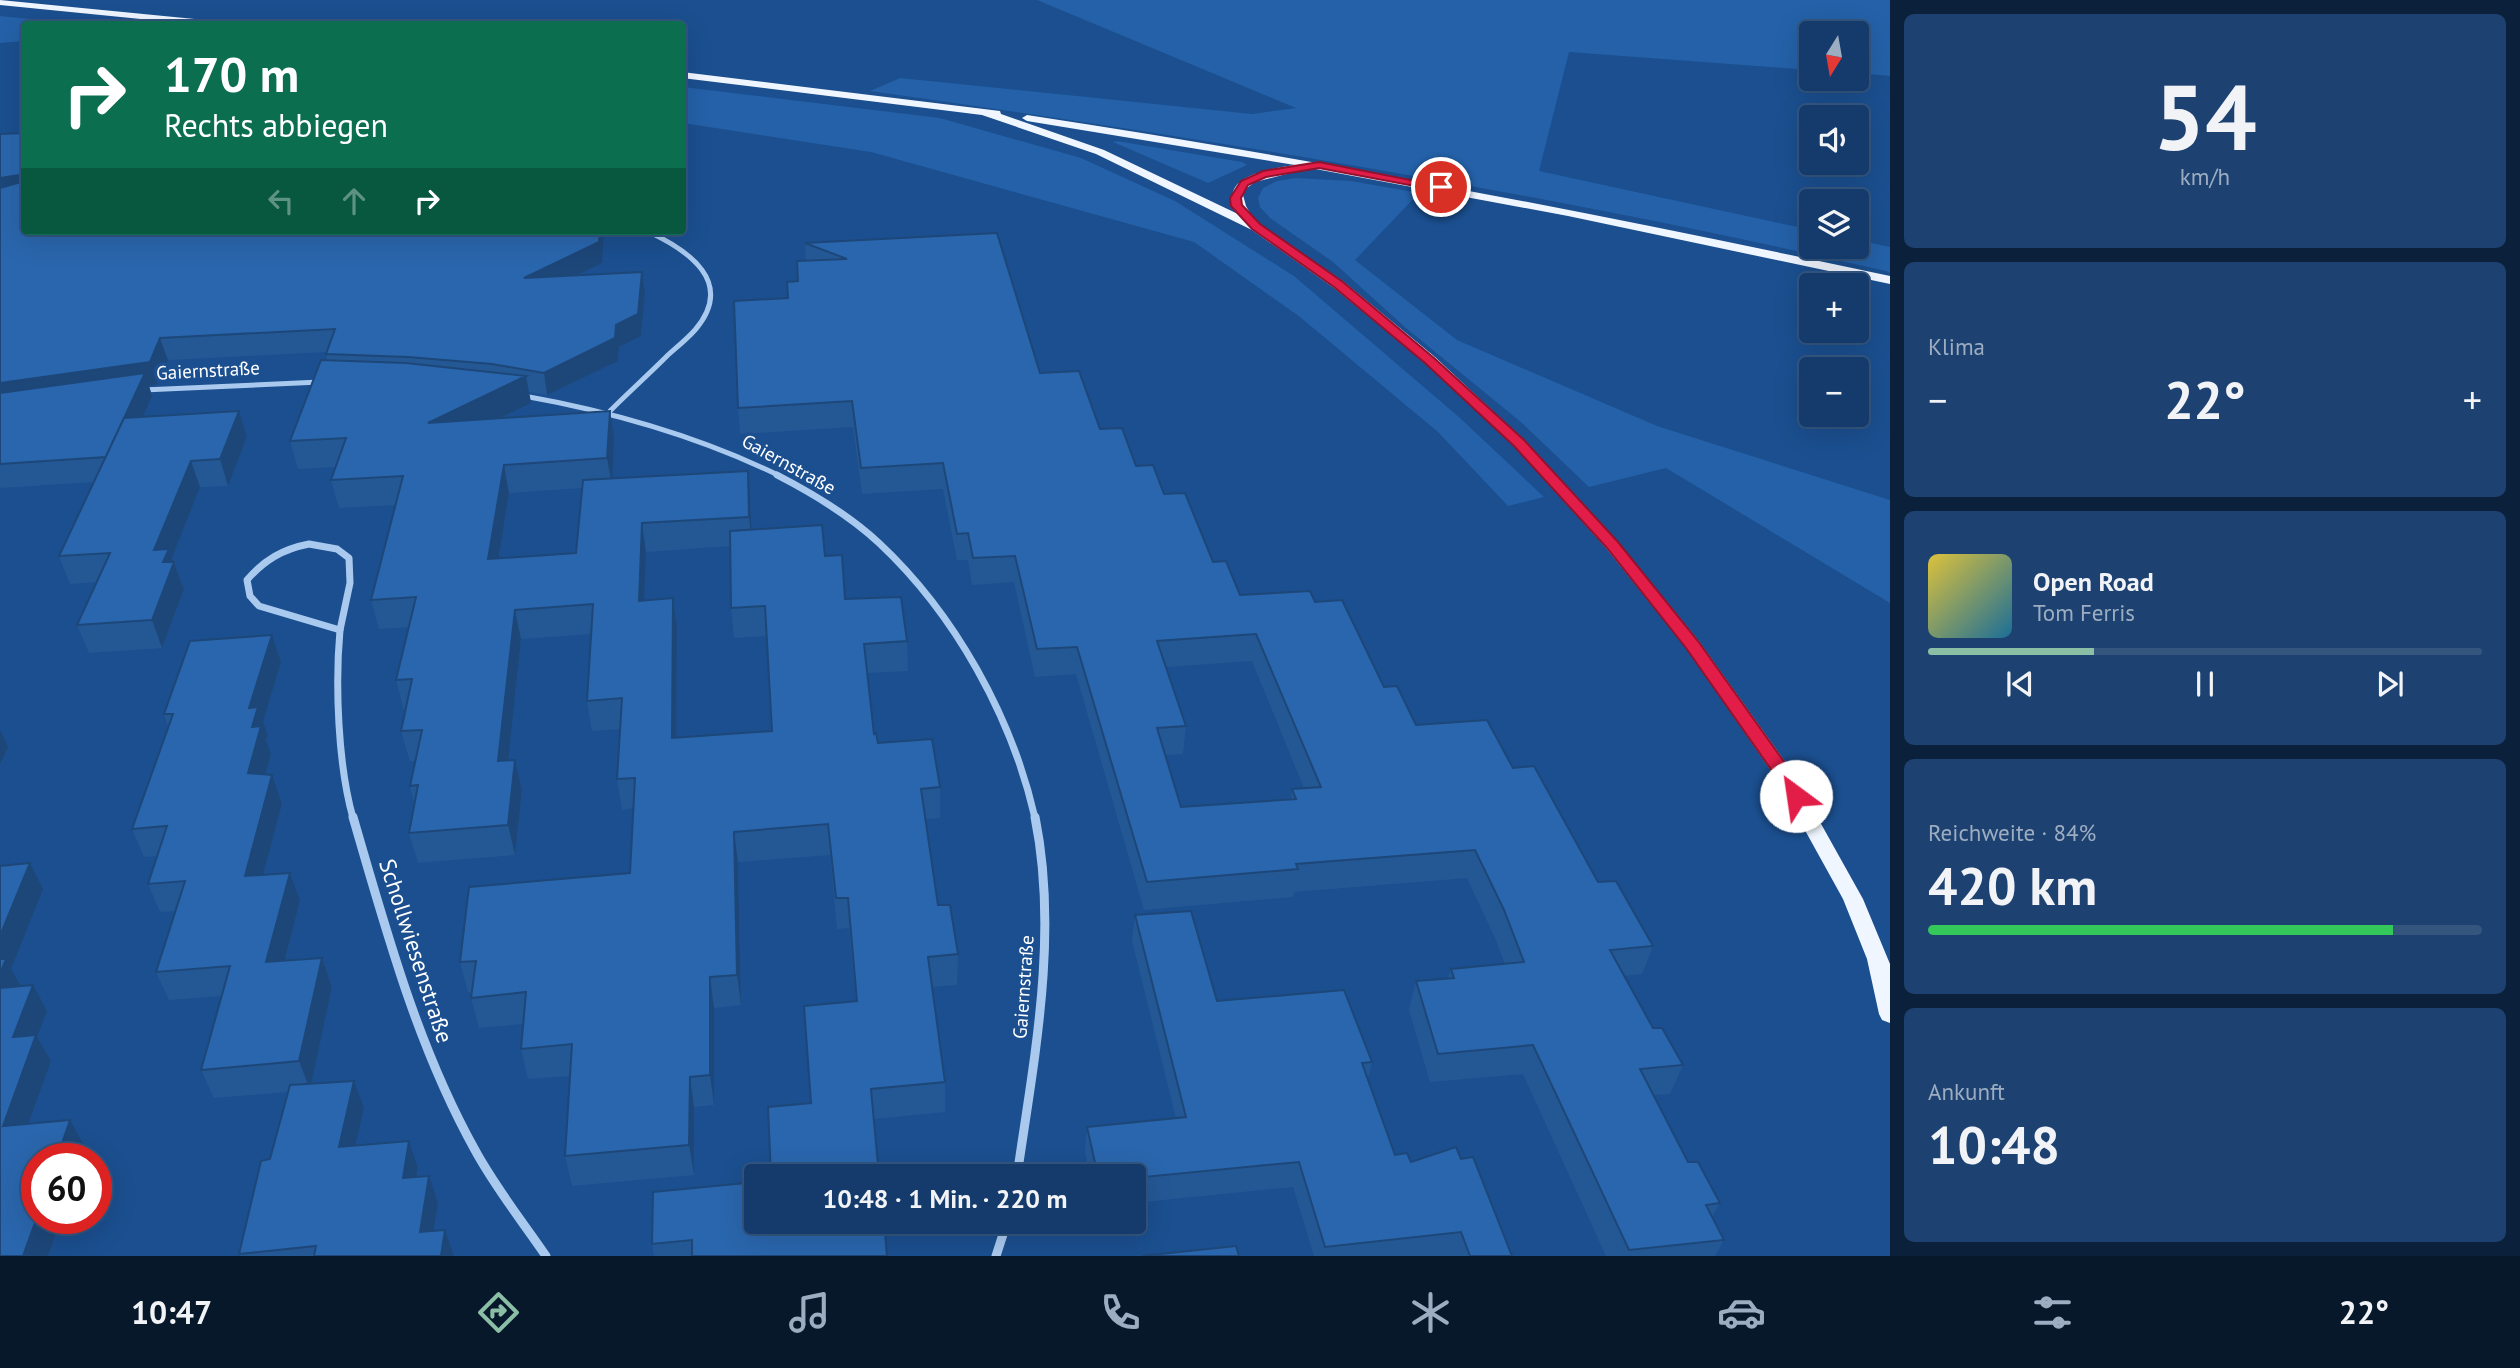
<!DOCTYPE html>
<html lang="de">
<head>
<meta charset="utf-8">
<style>
	body { margin:0; font-family:"PT Sans",sans-serif; background:#1d4271; color:#f1f3f6; height:100vh; display:flex; flex-direction:column; font-size:26px; white-space:nowrap }
	* { box-sizing:border-box; margin:0 }
	p { font-size:23px; color:#9dadc1 }
	.icon { flex:none; width:38px; height:38px; fill:none; stroke:currentColor; stroke-width:2; stroke-linecap:round; stroke-linejoin:round }
	.map { position:relative; flex:1; overflow:hidden }
	.panel { display:flex; flex-direction:column; gap:14px; padding:14px; background:#0b203b; width:630px }
	.panel>* { flex:none }
	.hud { position:absolute; left:21px; top:21px; width:665px; height:214px; border-radius:7px; box-shadow:0 7px 28px #0002,0 0 0 2px #33557e; background:#0b6e4f; color:#fff; overflow:hidden }
	.needle { width:46px; rotate:191deg }
	.fabs { position:absolute; left:1799px; top:21px; display:grid; gap:14px }
	.fabs a { display:grid; place-items:center; width:70px; height:70px; border-radius:7px; background:#143b6b; box-shadow:0 7px 28px #0002,0 0 0 2px #33557e; font-size:35px }
	.speed { position:absolute; left:21px; top:1143px; display:flex; gap:14px; font-size:35px; font-weight:700; text-align:center }
	.speed>* { display:grid; place-content:center; width:91px; height:91px; border-radius:50%; background:#143b6b; box-shadow:0 7px 28px #0002,0 0 0 2px #33557e; line-height:1 }
	.speed .limit { border:10px solid #d22; background:#fff; color:#111 }
	.pin { position:absolute; display:grid; place-items:center; width:60px; height:60px; color:#fff; margin:-30px; border:4px solid #fff; border-radius:50%; box-shadow:0 2px 7px #0007 }
	.me { position:absolute; width:77px; margin:-38px; rotate:329deg; stroke-linejoin:round; filter:drop-shadow(0 0 5px #0008) }
	.turn { display:flex; align-items:center; gap:24px; height:147px; padding:0 28px; font-size:32px }
	.turn .icon { width:91px; height:91px; stroke-width:2.5 }
	.turn b { display:block; font-size:49px; line-height:60px }
	.lanes { display:flex; align-items:center; height:66px; padding:0 28px; background:#0003; justify-content:center; gap:35px; direction:ltr }
	.lanes .off { opacity:.35 }
	.big { font-size:52px; font-weight:700; line-height:1.1 }
	.panel .widget { flex:1; display:flex; flex-direction:column; justify-content:center; gap:10px; min-width:0; padding:0 24px; border-radius:10px; background:#1d4271 }
	.panel .dial { align-items:center; gap:0 }
	.dial b { font-size:91px; line-height:1 }
	.song { display:flex; align-items:center; gap:21px }
	.cover { width:84px; height:84px; border-radius:10px; background:linear-gradient(135deg,hsl(50 70% 55%),hsl(200 70% 35%)) }
	.played { height:7px; border-radius:4px; background:linear-gradient(90deg,#8abfa5 30%,#33557e 30%) }
	.keys { display:flex; justify-content:space-around; direction:ltr }
	.heat { display:flex; justify-content:space-between; align-items:center; font-size:38px; direction:ltr }
	.charge { height:10px; border-radius:5px; background:linear-gradient(90deg,#34c759 84%,#33557e 0) }
	.trip { position:absolute; left:744px; top:1164px; width:402px; height:70px; border-radius:7px; background:#143b6b; box-shadow:0 7px 28px #0002,0 0 0 2px #33557e; font-weight:700; line-height:70px; text-align:center }
	.tab-bar { display:flex; height:112px; justify-content:space-around; align-items:center; background:#08182b; color:#9dadc1 }
	.tab-bar .icon { width:49px; height:49px }
	.tab-bar .on { color:#8abfa5 }
	.tab-bar b { font-size:32px; color:#f1f3f6 }
	main { display:flex; flex:1; min-height:0 }
	.map>svg:first-child { display:block }
</style>
</head>
<body>
<main>
<div class="map">
<svg width="1890" height="1256" viewBox="0 0 1890 1256">
	<rect width="100%" height="100%" fill="#1b4f8f"/>
	<g fill="#2461a8">
		<path d="M1037,0H1890V76L1857,73V33H1811V70L1569,52L1539,171L1811,230V247H1857V240L1890,247V272C1553,194 1212,139 870,91L900,78L1252,114L1296,108Z"/>
		<polygon points="0,16 81,24 24,24 24,41 0,43"/>
		<polygon points="683,87 940,118 1081,158 1175,201 1294,276 1460,418 1544,497 1508,506 1438,432 1300,317 1194,242 871,152 683,123"/>
		<polygon points="1117,141 1242,162 1247,165 1208,183 1113,142"/>
		<polygon points="1296,178 1351,181 1419,193 1355,260 1457,340 1657,426 1890,500 1890,603 1666,468 1589,487 1522,423 1406,328 1333,262 1270,218 1260,207 1258,198 1263,188 1277,181"/>
	</g>
	<g fill="none" stroke-linecap="round" stroke-linejoin="round">
		<g stroke="#a9c9ee" stroke-width="5">
			<polyline points="143,390 320,382"/>
			<path d="M524,396C614,412 698,436 780,476"/>
			<path d="M610,411C629,392 649,374 668,355C677,347 687,339 695,330C736,282 688,250 647,231"/>
		</g>
		<g stroke="#a9c9ee" stroke-width="7">
			<path d="M777,475C812,493 849,515 879,543C955,614 1012,717 1035,818"/>
			<path d="M309,544L337,549L349,558L350,583L340,630L259,606L250,596L247,580C264,560 283,549 309,544Z"/>
			<path d="M340,630C335,685 338,765 353,818"/>
		</g>
		<g stroke="#a9c9ee" stroke-width="9">
			<path d="M353,817C386,930 417,1046 475,1150C495,1187 522,1221 546,1256"/>
			<path d="M1017,1176C1034,1059 1059,935 1035,817"/>
			<polyline points="996,1256 1007,1222"/>
		</g>
		<g fill="#f0f6ff" fill-rule="evenodd">
			<polygon points="0,0 215,21 220,24 191,24 0,5"/>
			<path d="M682,72L1000,111L1001,114L1104,150L1240,215C1212,177 1269,169 1295,165L1027,121L1022,118L1027,115C1317,159 1604,215 1890,276V284L1568,216L1310,168L1255,182L1247,188L1243,195L1246,206L1255,222L1344,282L1435,357L1524,440L1618,542L1698,640L1791,770L1863,899L1890,964V1023L1882,1020L1879,1014L1867,959L1843,899L1776,778L1686,648L1606,548L1514,446L1425,363L1334,288L1252,230L1096,154L982,115L682,78Z"/>
		</g>
	</g>
	<g fill="#245895" fill-rule="evenodd">
		<path d="M24,133V231L602,263L576,276L642,272L645,293L641,336L619,347L618,361L547,395L529,392L531,403L500,418L614,439L612,478L750,499L751,529L825,556L845,599L907,641L908,671L867,673L874,734L878,743L940,787V818L925,819L938,905L958,954L957,985L932,987L945,1082V1112L874,1119L811,1103L856,1002L849,928L837,929L830,855L738,862L741,1005L714,1008V1105L694,1107V1175L572,1186L565,1156L570,1076L528,1079L521,1049L523,1024L479,1028L471,998L472,992H468L460,962L630,873L633,808L622,810L617,779L620,729L592,731L587,701L591,634L521,639L508,760H515L522,790L515,855L418,863L409,833L414,803L410,786L415,761H410L401,731L406,709L404,710L396,680L409,627L379,629L371,600L396,505L339,508L331,480L336,467L298,469L290,441L327,360L326,354V352L168,360L157,384L149,386L152,396L143,417L239,411L247,437L228,486L200,487L172,558L184,589L162,648L89,653L77,625L97,582L70,584L59,556L94,482L0,488V134ZM582,488L576,553L499,558L509,493ZM730,546L731,608L734,638L767,636L772,731L676,738L677,627L673,598L644,601L646,552Z"/>
		<path d="M997,233L1040,373L1100,429L1164,494L1213,562L1240,595L1315,602L1384,687L1416,725L1513,768L1598,882L1653,946L1642,974L1624,976L1653,1028L1683,1065L1670,1094L1653,1095L1688,1162L1720,1203L1712,1217L1724,1240L1715,1256H1606L1523,1074L1430,1082L1409,1010L1416,981L1448,978L1451,969L1505,964L1495,938L1467,878L1294,892L1293,897L1144,910L1076,674L1035,677L1014,582L972,585L968,560H957L943,489L862,494L853,427L740,434L738,408L788,298L798,281L797,261H806L805,243ZM1252,661L1304,788L1292,789L1291,799L1181,807L1165,755L1183,754L1186,726L1166,667Z"/>
		<polygon points="281,662 263,722 268,735 266,740 271,754 265,775 282,804 263,875 300,901 285,961 322,958 332,987 311,1084 364,1108 355,1146 409,1141 418,1168 417,1177 438,1203 434,1231 445,1230 454,1256 240,1256 239,1254 270,1159 288,1092 214,1098 201,1070 221,996 169,1000 156,972 176,911 160,912 148,884 157,856 144,857 132,829 168,726 164,714"/>
		<polygon points="1135,915 1217,1001 1372,1062 1368,1079 1395,1155 1411,1162 1461,1159 1512,1256 1314,1256 1293,1187 1134,1203 1134,1176 1090,1176 1085,1152 1087,1127 1176,1118 1132,941"/>
		<polygon points="756,1182 887,1256 654,1256 652,1244"/>
	</g>
	<g fill="#1d4779">
		<polygon points="19,175 24,191 0,200 0,178"/>
		<polygon points="600,231 604,231 602,263 528,300 524,278"/>
		<polygon points="642,272 645,293 641,336 619,347 618,361 547,395 544,373 616,325"/>
		<polygon points="160,338 168,360 157,384 149,386 152,396 116,480 107,457 0,407 0,383"/>
		<polygon points="526,376 531,403 434,450 428,423"/>
		<polygon points="239,411 247,437 228,486 220,459"/>
		<polygon points="610,411 614,439 612,486 607,458"/>
		<polygon points="191,461 200,487 172,558 184,589 162,648 152,620 154,550"/>
		<polygon points="504,465 509,493 494,588 488,559"/>
		<polygon points="748,471 750,499 752,545 749,517"/>
		<polygon points="642,523 646,552 643,630 639,601"/>
		<polygon points="673,598 677,627 676,768 672,738"/>
		<polygon points="515,610 521,639 505,791 498,761"/>
		<polygon points="272,635 281,662 263,722 268,735 266,740 271,754 258,801 248,773 252,727 249,708"/>
		<polygon points="0,730 8,747 0,764"/>
		<polygon points="515,760 522,790 515,855 508,825"/>
		<polygon points="272,775 282,804 255,905 245,876"/>
		<polygon points="734,832 738,862 741,1005 737,975"/>
		<polygon points="30,863 43,889 11,969 20,985 9,1014 0,998 0,936"/>
		<polygon points="290,873 300,901 277,991 266,962"/>
		<polygon points="322,958 332,987 310,1090 299,1061"/>
		<polygon points="710,977 714,1008 714,1105 710,1075"/>
		<polygon points="33,985 47,1011 37,1037 51,1061 18,1152 3,1126 13,1037"/>
		<polygon points="690,1077 694,1107 694,1175 689,1145"/>
		<polygon points="354,1081 364,1108 349,1174 339,1147"/>
		<polygon points="70,1120 84,1146 80,1158 57,1158"/>
		<polygon points="409,1141 418,1168 412,1205 403,1178"/>
		<polygon points="429,1176 438,1203 430,1256 420,1232"/>
		<polygon points="37,1218 61,1218 48,1256 23,1256"/>
		<polygon points="445,1230 454,1256 441,1256"/>
	</g>
	<g fill="#2a66ad" stroke="#1d4779" stroke-width="2" fill-rule="evenodd">
		<polygon points="24,133 24,231 600,231 599,242 524,278 642,272 638,314 616,325 615,338 544,373 492,364 408,357 326,354 335,329 160,338 150,362 0,383 0,188 18,183 21,179 19,175 0,178 0,134"/>
		<path d="M997,233L1040,373L1079,371L1100,429L1122,428L1136,466L1153,465L1164,494L1185,493L1213,562L1226,561L1240,595L1310,591L1315,602L1342,600L1384,687L1397,686L1416,725L1487,720L1513,768L1534,766L1598,882L1616,881L1653,946L1610,950L1653,1028H1662L1683,1065L1640,1069L1688,1162H1698L1720,1203L1706,1205L1724,1240L1629,1250L1533,1045L1438,1054L1416,981L1454,978L1451,969L1524,962L1504,910L1475,850L1296,864L1298,869L1147,882L1077,647L1037,649L1015,556L973,558L968,533L957,534L943,463L861,468L852,401L738,408L734,301L788,298L787,282L798,281L797,261L847,259L805,243ZM1256,634L1321,787L1292,789L1296,799L1181,807L1157,728L1186,726L1157,641Z"/>
		<polygon points="321,360 406,363 526,376 428,423 610,411 607,458 504,465 488,559 576,553 583,480 748,471 749,517 642,523 639,601 673,598 672,738 772,731 765,606 731,608 730,531 822,525 825,556 842,555 845,599 901,597 907,641 864,644 874,734 876,733 878,743 932,739 940,787 921,789 938,905 950,905 958,954 928,957 945,1082 871,1089 879,1176 771,1176 768,1107 811,1103 804,1006 857,1001 848,898 836,898 828,824 734,832 737,975 710,977 710,1075 690,1077 689,1145 565,1156 572,1044 521,1049 526,992 471,998 476,961 460,962 469,887 630,873 635,778 617,779 622,698 587,701 593,604 515,610 498,761 515,760 508,825 409,833 418,785 410,786 422,730 401,731 412,679 396,680 416,597 371,600 403,476 331,480 346,438 290,441"/>
		<polygon points="145,373 106,457 0,464 0,393"/>
		<polygon points="239,411 220,459 191,461 154,550 169,549 163,562 174,562 152,620 77,625 110,553 59,556 124,418"/>
		<polygon points="272,635 249,708 258,707 252,727 261,726 248,773 272,775 245,876 290,873 266,962 322,958 299,1061 201,1070 230,966 156,972 185,881 148,884 167,826 132,829 173,714 164,714 190,641"/>
		<polygon points="30,863 0,936 0,866"/>
		<polygon points="1191,911 1217,1001 1344,990 1372,1062 1362,1063 1395,1155 1407,1153 1411,1162 1456,1147 1461,1159 1473,1157 1512,1256 1470,1256 1461,1232 1325,1247 1299,1162 1134,1178 1134,1176 1098,1176 1087,1127 1186,1117 1135,915"/>
		<polygon points="0,959 6,959 0,974"/>
		<polygon points="33,985 13,1037 36,1035 3,1126 70,1120 57,1158 37,1158 37,1217 23,1256 0,1256 0,988"/>
		<polygon points="354,1081 339,1147 409,1141 403,1178 429,1176 420,1232 445,1230 441,1256 314,1256 316,1246 239,1254 261,1161 270,1159 290,1085"/>
		<polygon points="756,1182 756,1222 884,1222 887,1256 692,1256 692,1240 652,1244 653,1192"/>
		<polygon points="1236,1246 1239,1256 1142,1256"/>
	</g>
	<polygon fill="#e11d48" stroke="#92132f" stroke-width="2" points="1319,162 1446,187 1441,191 1319,168 1266,177 1248,185 1241,198 1242,205 1260,224 1343,282 1434,358 1524,440 1618,542 1698,641 1790,770 1804,796 1802,800 1789,800 1777,778 1686,648 1607,548 1514,446 1425,363 1334,287 1252,229 1231,206 1230,198 1241,181 1263,171"/>
	<g text-anchor="middle" stroke-width="7" stroke-linejoin="round" paint-order="stroke">
		<g font-size="19" fill="#fff" stroke="#1b4f8f">
			<text transform="translate(208 370) rotate(-3)" y="7">Gaiernstraße</text>
			<text transform="translate(789 464) rotate(29)" y="7">Gaiernstraße</text>
			<text transform="translate(1023 987) rotate(-86)" y="7">Gaiernstraße</text>
		</g>
		<g font-size="23" fill="#fff" stroke="#1b4f8f">
			<text transform="translate(416 951) rotate(72)" y="8">Schollwiesenstraße</text>
		</g>
	</g>
</svg>
<div class="fabs">
<a><svg class="needle" viewBox="-14 -14 28 28"><path d="M0-13l5 13h-10z" fill="#e53935"/><path d="M0 13l5-13h-10z" fill="#9dadc1"/></svg></a>
<a><svg class="icon" aria-label="sound" viewBox="0 0 24 24"><path d="M4 9h4l5-4v14l-5-4H4zM17 9q2 3 0 6"/></svg></a>
<a><svg class="icon" aria-label="layers" viewBox="0 0 24 24"><path d="M12 4l9 5-9 5-9-5zM3 14l9 5 9-5"/></svg></a>
<a>+</a>
<a>−</a>
</div>
<div class="speed"><div class="limit">60</div></div>
<div class="pin" style="left:1441px;top:187px;background:#d93025"><svg class="icon" aria-label="arrive" viewBox="0 0 24 24"><path d="M6 21V4h12l-3 4 3 4H6"/></svg></div>
<svg class="me" style="left:1796px;top:796px" viewBox="-20 -20 40 40"><circle r="19" fill="#fff"/><path d="M0-13L10 11 0 6-10 11z" fill="#e11d48"/></svg>
<div class="trip">10:48 · 1 Min. · 220 m</div>
<div class="hud">
<div class="turn"><svg class="icon" aria-label="right" viewBox="0 0 24 24"><path d="M7 20v-9h11M14 6l5 5-5 5"/></svg><div><b>170 m</b>Rechts abbiegen</div></div>
<div class="lanes"><svg class="icon off" aria-label="left" viewBox="0 0 24 24"><path d="M17 20v-9H6M10 6l-5 5 5 5"/></svg><svg class="icon off" aria-label="ahead" viewBox="0 0 24 24"><path d="M12 20V5M6 11l6-6 6 6"/></svg><svg class="icon" aria-label="right" viewBox="0 0 24 24"><path d="M7 20v-9h11M14 6l5 5-5 5"/></svg></div>
</div>
</div>
<section class="panel">
<div class="widget dial"><b>54</b><p>km/h</p></div>
<div class="widget"><p>Klima</p>
<div class="heat"><a>−</a><b class="big">22°</b><a>+</a></div>
</div>
<div class="widget">
<div class="song"><i class="cover"></i><div><b>Open Road</b><p>Tom Ferris</p></div></div>
<div class="played"></div>
<div class="keys"><svg class="icon" aria-label="previous" viewBox="0 0 24 24"><path d="M18 5L8 12l10 7zM5 5v14"/></svg><svg class="icon" aria-label="pause" viewBox="0 0 24 24"><path d="M8 5v14M16 5v14"/></svg><svg class="icon" aria-label="next" viewBox="0 0 24 24"><path d="M6 5l10 7-10 7zM19 5v14"/></svg></div>
</div>
<div class="widget"><p>Reichweite · 84%</p><b class="big">420 km</b><div class="charge"></div></div>
<div class="widget"><p>Ankunft</p><b class="big">10:48</b></div>
</section>
</main>
<nav class="tab-bar">
<b>10:47</b>
<svg class="icon on" aria-label="directions" viewBox="0 0 24 24"><path d="M12 3l9 9-9 9-9-9zM9 14v-3h6M13 9l2 2-2 2"/></svg>
<svg class="icon" aria-label="music" viewBox="0 0 24 24"><path d="M9 18V5l10-2v13"/><circle cx="6" cy="18" r="3"/><circle cx="16" cy="16" r="3"/></svg>
<svg class="icon" aria-label="phone" viewBox="0 0 24 24"><path d="M5 4h4l2 5-3 2q2 4 5 5l2-3 5 2v4C11 20 4 13 5 4z"/></svg>
<svg class="icon" aria-label="climate" viewBox="0 0 24 24"><path d="M12 3v18M4 7l16 10M4 17L20 7"/></svg>
<svg class="icon" aria-label="car" viewBox="0 0 24 24"><path d="M5 17H2v-5l4-1 3-4h7l3 4 3 1v5h-3M9 17h6M6 11h13"/><circle cx="7" cy="17" r="2"/><circle cx="17" cy="17" r="2"/></svg>
<svg class="icon" aria-label="filters" viewBox="0 0 24 24"><path d="M4 7h16M4 17h16"/><circle cx="9" cy="7" r="2"/><circle cx="15" cy="17" r="2"/></svg>
<b>22°</b>
</nav>
</body>
</html>
